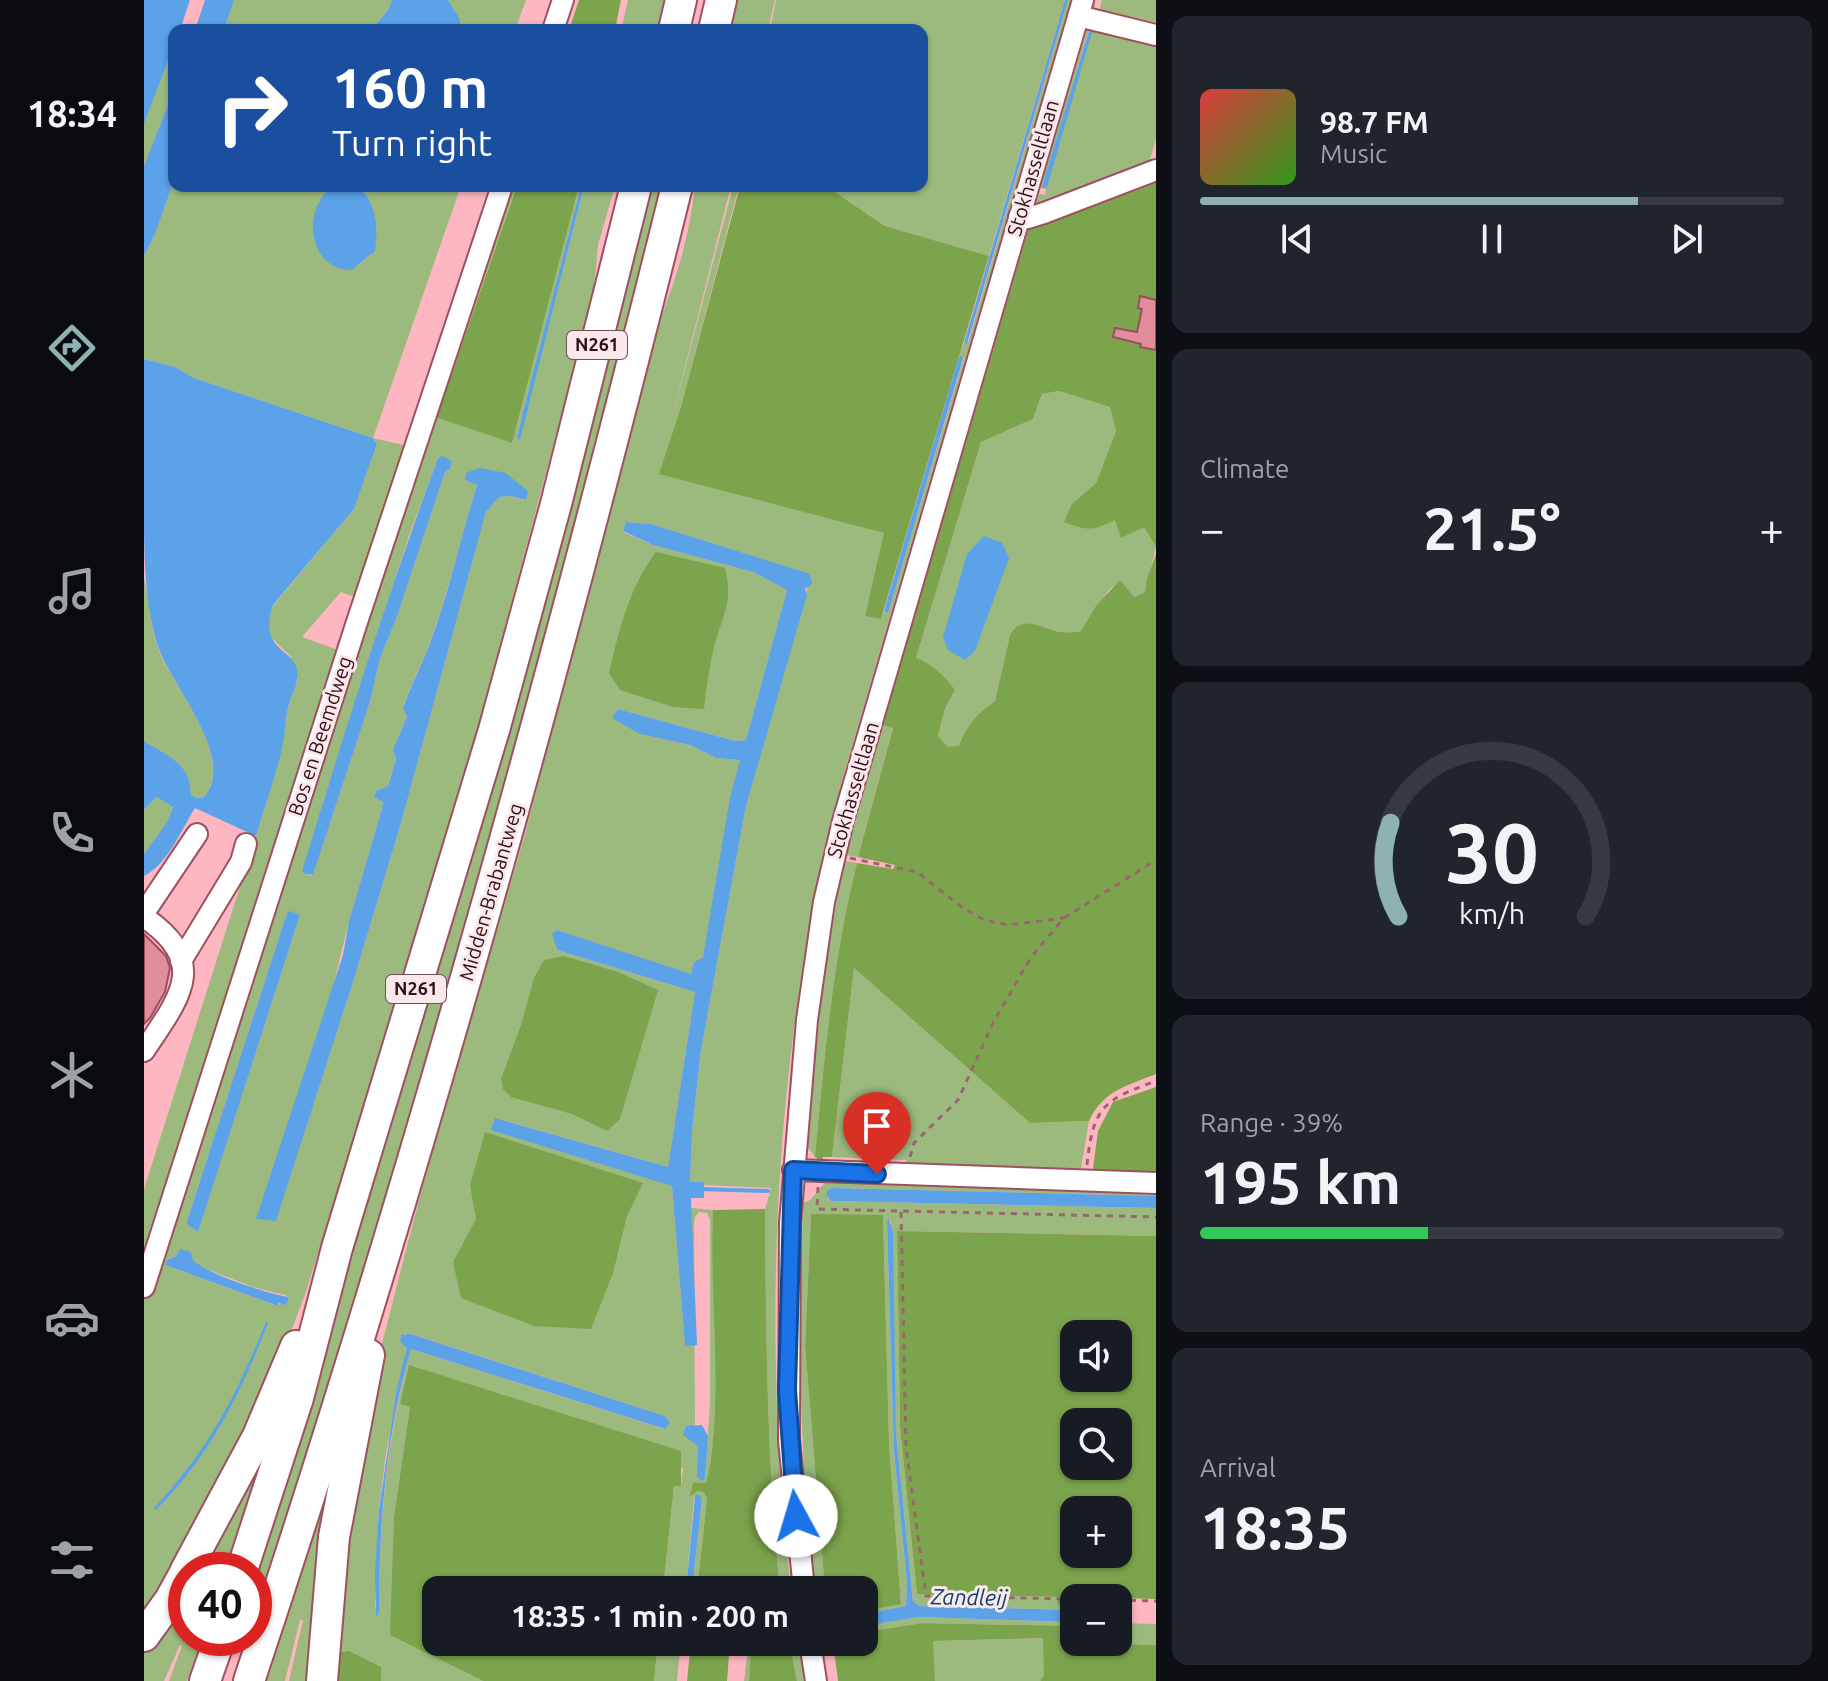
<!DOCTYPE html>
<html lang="en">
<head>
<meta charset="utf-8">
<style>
	body { margin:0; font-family:Ubuntu,sans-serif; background:#20242c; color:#f1f3f6; height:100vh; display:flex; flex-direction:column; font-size:30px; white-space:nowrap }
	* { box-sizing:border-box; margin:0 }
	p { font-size:26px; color:#9ea1a6 }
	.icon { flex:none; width:44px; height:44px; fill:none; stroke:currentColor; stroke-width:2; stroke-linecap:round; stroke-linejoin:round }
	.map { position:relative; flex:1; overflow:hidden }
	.details { display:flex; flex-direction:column; gap:16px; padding:16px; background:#0d0f14; width:672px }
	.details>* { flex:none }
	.hud { position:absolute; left:24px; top:24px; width:760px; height:168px; border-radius:16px; box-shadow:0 2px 6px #0004; background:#1a4fa0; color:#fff; overflow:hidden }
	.controls { position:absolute; left:916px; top:1320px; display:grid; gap:16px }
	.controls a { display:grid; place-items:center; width:72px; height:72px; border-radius:16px; background:#171b24; box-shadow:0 2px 6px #0004; font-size:40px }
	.speed { position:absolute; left:24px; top:1552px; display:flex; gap:16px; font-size:40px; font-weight:700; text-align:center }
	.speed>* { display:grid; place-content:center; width:104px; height:104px; border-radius:50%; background:#171b24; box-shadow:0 2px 6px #0004; line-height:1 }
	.speed .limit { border:12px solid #d22; background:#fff; color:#111 }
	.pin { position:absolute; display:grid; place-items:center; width:68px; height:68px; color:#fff; margin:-82px -34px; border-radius:50% 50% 50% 0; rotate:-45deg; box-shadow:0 0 8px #0007 }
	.pin .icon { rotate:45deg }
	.me { position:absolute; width:88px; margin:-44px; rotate:354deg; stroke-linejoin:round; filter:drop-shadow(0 0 6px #0008) }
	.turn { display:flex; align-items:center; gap:28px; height:168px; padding:0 32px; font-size:36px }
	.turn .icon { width:104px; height:104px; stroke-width:2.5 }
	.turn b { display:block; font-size:56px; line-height:68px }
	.big { font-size:60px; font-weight:600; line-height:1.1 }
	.details .widget { flex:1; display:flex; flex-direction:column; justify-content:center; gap:12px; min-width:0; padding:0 28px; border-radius:16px; background:#20242c }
	.details .dial { align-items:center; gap:0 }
	.dial svg { height:208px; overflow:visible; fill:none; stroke:#363941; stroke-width:7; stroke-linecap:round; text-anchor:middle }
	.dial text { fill:#f1f3f6; stroke:none }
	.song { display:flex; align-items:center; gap:24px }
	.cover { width:96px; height:96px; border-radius:12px; background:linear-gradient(135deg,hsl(0 70% 55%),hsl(110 70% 35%)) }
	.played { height:8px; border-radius:4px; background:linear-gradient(90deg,#8eb2b2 75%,#363941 75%) }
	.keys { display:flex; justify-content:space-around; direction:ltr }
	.heat { display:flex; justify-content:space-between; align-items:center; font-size:44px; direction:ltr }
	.charge { height:12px; border-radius:6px; background:linear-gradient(90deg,#34c759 39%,#363941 0) }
	.trip { position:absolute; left:278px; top:1576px; width:456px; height:80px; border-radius:16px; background:#171b24; box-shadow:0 2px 6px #0004; font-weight:600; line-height:80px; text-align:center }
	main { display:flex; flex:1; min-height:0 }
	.tab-bar { display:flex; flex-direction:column; width:144px; justify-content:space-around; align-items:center; background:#090b0e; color:#9ea1a6 }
	.tab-bar .icon { width:56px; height:56px }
	.tab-bar .active { color:#8eb2b2 }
	.tab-bar b { font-size:36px; color:#f1f3f6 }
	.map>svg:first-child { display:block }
</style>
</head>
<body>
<main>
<nav class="tab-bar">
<b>18:34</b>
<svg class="icon active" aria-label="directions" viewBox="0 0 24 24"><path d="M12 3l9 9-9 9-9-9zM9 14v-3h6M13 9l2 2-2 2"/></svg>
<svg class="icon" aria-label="music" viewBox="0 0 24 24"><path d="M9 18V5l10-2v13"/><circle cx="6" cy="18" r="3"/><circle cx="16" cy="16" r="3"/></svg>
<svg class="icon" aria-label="phone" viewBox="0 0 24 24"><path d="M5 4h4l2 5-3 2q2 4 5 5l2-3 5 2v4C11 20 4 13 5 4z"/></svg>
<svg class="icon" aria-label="climate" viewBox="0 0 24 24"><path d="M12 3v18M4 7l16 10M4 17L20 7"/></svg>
<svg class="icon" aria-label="car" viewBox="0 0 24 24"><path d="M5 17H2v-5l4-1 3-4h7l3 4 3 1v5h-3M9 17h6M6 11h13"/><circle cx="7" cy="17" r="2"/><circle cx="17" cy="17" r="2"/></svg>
<svg class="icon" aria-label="filters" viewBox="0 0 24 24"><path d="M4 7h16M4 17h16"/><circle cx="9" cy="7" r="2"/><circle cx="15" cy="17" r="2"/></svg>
</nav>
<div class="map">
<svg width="1012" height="1681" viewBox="0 0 1012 1681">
	<rect width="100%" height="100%" fill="#feb7c1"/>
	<g fill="#9dba7e" fill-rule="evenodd">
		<polygon points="90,0 248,0 244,10 227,30 80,30"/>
		<polygon points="304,0 382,0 371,30 316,30 316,19"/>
		<polygon points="484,0 520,0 513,30 477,30"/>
		<polygon points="594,0 631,0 624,30 587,30"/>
		<polygon points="632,0 921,0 845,256 741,226 682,186 778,186 778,30 626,30"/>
		<path d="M924,0H927L701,770C630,1035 616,1318 647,1590H636C623,1463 622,1336 621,1209L627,1188L560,1185V1182H546L548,1132L557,1050L602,806L667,575L507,524L482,522L479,532L509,545L609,572L643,590L602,740L591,741L474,709L496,734L546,745L572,758L596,760L559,957L550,962L547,975L413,930L409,934L413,950L551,992L524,1167L352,1118L528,1186L541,1345L547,1208L569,1210C567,1274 573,1338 571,1403C570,1429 569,1458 562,1483L549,1482L547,1494L554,1491L560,1493L563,1499L553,1590H548L558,1498L550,1497L542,1590H519L530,1486H537L539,1468L256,1404L266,1407L250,1516L247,1635L339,1681H237V1667L193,1653L200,1556L233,1363L276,1196L381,834L517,317C534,274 546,232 551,186H587L526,426L589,186H595L536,410L516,473L741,533L721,616L737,619L740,611L744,612L820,358L815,357L820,343H824ZM555,1212L563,1213L566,1220V1401L561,1479L558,1481L555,1447L542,1426H551L550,1224L551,1217ZM265,1333L521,1416L526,1423L520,1429L267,1349C243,1435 235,1522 235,1612L231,1607L235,1510L242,1453L264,1348L259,1334L263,1335Z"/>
		<polygon points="952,0 950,12 955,12 958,0 1012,0 1012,22 962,11 959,18 948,12"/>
		<path d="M951,24L1012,33V139L1002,173L896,210L891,206L895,194L901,195L902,189L896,188L944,27ZM948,27L903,188H899L945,30Z"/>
		<polygon points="30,45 30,89 0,166 0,124"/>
		<path d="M30,181V186H190L185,189L174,250C198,276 206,274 231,251L217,188L210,186H317L229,438L263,446L205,618L211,597L197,592L158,637L194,650L0,1267V1189L112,836L137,751L145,703L154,680L146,656L125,635L124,622L129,606L210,509L233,444L229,438L50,378L31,367L0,359V256L11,234Z"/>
		<polygon points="363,186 373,186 306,376 301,371"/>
		<path d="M435,186H437L378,416L373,438L375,439L440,186H471L454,245L450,288L434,352L328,750L162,1292L134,1366L102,1438L0,1615V1295L288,416L368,442ZM294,458L301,472L253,617L236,658L226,702L169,875L165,876L178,805L265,536ZM362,473L383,491L381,500L367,496L355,497L342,512L257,823L210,979L132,1220L205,921L237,812L239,801L230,797L232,791L244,786L252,759L249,749L263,717L259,707C267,683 279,663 287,639C305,589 318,536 333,484L321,480ZM143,913L156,915L54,1231L44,1218ZM36,1249L57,1267L109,1287L144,1296L134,1306L24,1266L25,1259L32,1256Z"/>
		<polygon points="502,186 524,186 309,992 110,1633 110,1570 217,1223 325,855"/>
		<path d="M915,391L966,407L972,431L952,483L928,504L1000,527L1012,547L1001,592L990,597L976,581L965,590L937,631C930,632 924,633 917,632C898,629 878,612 866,635L851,701C832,714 823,725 815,746L804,748L794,737L801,709L811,690L772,658L837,442L889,419L898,394Z"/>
		<path d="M0,578C6,601 6,629 15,651C31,689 93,760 59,798H52L47,795C46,763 24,756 0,741Z"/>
		<polygon points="739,725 749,727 714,857 702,855"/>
		<polygon points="13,797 29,806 23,822 0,854 0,809"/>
		<path d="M701,861L713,863C689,958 680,1059 671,1157L663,1146C671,1050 680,954 701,861Z"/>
		<polygon points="710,968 886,1123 945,1121 936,1174 762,1172 762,1160 688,1157"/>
		<path d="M682,1181L1012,1186V1196L690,1188L683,1197L687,1201L1012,1208V1236L753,1231L756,1427L773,1594L915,1597V1605H930V1610L776,1606L769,1602L752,1434L747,1220L743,1222L750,1452L763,1582L762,1606L720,1614V1611L757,1603L745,1443L739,1215H667L661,1346L681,1590H671C655,1461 654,1333 659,1203L666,1200Z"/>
		<polygon points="203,1429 169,1681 145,1681 159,1620 156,1620 141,1681 121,1681"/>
		<polygon points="123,1443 80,1570 51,1570"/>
		<polygon points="42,1585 42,1638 58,1638 43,1681 25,1681 38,1646 36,1645 20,1681 0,1681 0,1652"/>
		<polygon points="774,1617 930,1622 930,1626 779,1623 720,1632 720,1626"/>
		<polygon points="974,1623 1012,1624 1012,1645 954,1643 974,1642"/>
		<polygon points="900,1638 900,1676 896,1681 791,1681 788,1641"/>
		<polygon points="514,1642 537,1642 533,1681 510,1681"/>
		<polygon points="612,1642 655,1642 661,1681 653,1681 644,1642 608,1649 605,1681 600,1681 604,1647"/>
	</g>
	<g fill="#7ca44c" fill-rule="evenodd">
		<polygon points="435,0 477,0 471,30 425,30"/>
		<path d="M1012,178V547L1000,527L977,538L971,520C949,531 943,531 920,522L928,504L952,483L972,431L966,407L915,391L898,394L889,419L837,442L772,658C789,664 800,676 811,690L801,709L794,736L804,747L815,746C823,725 832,714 851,701L866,635C878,612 898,629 917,632C924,633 931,632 937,631L952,606L976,580L990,597L1001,592L1003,578L1012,554V1074C982,1086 959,1091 945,1121L886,1123L710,968L688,1157H679L678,1162L671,1157C680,1059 689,958 713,863L749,869L751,865L714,857L749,728L739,725L885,227Z"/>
		<polygon points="373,186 435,186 368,443 288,416 301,371 307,376"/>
		<polygon points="596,186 682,186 741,226 845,256 737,619 721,616 740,533 515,474 536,410"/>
		<path d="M512,552L581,568C590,602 578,616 570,647C565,667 562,689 560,709L529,707L476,690L465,673C475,630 485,588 512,552Z"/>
		<polygon points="420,956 474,972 514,990 476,1119 463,1131 428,1114 367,1097 359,1089 357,1079 377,1025 390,978 400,960"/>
		<polygon points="1012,1087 1012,1177 948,1175 954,1131 969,1102"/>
		<polygon points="341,1132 499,1183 483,1216 469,1273 447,1329 390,1326 317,1298 309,1262 332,1219 326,1185"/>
		<path d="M621,1209C622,1336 623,1463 636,1590H553L563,1499L560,1493L554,1491L546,1496L549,1482L562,1483C569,1457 570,1429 571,1403C573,1338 566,1274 569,1210Z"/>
		<polygon points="667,1214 739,1215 745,1443 757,1604 720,1611 720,1590 681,1590 661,1346"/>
		<path d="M753,1231L1012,1236V1599L931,1597L930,1605H914V1597L773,1594L756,1427ZM930,1334H974V1378H930ZM930,1422H974V1466H930ZM974,1510V1554H930V1510Z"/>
		<polygon points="265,1365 537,1451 537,1486 530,1486 519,1590 292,1590 292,1642 514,1642 510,1681 339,1681 246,1635 250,1516 266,1407 256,1404"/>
		<polygon points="779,1623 930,1626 930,1642 1012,1645 1012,1681 896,1681 900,1675 899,1638 789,1641 791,1681 694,1681 689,1642 720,1642 720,1632"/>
		<polygon points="547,1642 586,1642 583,1681 543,1681"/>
		<polygon points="645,1642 653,1681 605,1681 607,1649"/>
		<polygon points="205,1651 237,1667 237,1681 189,1681 193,1653"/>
	</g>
	<g fill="#5ba2e8">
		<polygon points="0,0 46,0 36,30 30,30 30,45 0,124"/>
		<polygon points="61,0 90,0 80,30 51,30"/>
		<polygon points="248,0 304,0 316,19 316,30 227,30 244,10"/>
		<polygon points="921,0 924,0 823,344 820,343"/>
		<polygon points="946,28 949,28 903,188 900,188 898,187"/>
		<polygon points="30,89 30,181 11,234 0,256 0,166"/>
		<path d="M190,186L217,188C233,208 234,227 231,251L208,270C164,271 156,207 190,186Z"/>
		<polygon points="437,186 440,186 376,440 373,438 378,416"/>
		<polygon points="818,356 819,359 744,613 740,611 815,357"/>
		<path d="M0,359L31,367L50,378L229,438L233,444L210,509L129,605C112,658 159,645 153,681C152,688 147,696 145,704C141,720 141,737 137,753C130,781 120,808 112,836L51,808C37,830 24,864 0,876V854L23,822L29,807L13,797L0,809V741C25,757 46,762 47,795L52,798H59C95,759 26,685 13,644C0,599 0,552 0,505C0,456 0,407 0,359Z"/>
		<path d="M298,456L308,461L306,469L301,472L253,617L236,658L226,702L169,875L159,873V868C201,730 244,593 294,458Z"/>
		<path d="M335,468L362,473L384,491L382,500L367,496L355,497L342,512L257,823L210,979L132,1221L112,1219L199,955L205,921L237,812L239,802L230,797L232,791L244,786L252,759L249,749L263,717L259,708C267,684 279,663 287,640C306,589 317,536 333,485L321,480L322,473Z"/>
		<polygon points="482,522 507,524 666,574 668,584 661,589 663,595 602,806 557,1050 548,1132 546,1182 560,1182 560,1198 547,1198 553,1345 541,1346 528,1186 347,1130 351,1118 524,1167 551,992 413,950 408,934 413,930 547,974 550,962 559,957 586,798 596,760 572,758 546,745 496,734 468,718 474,709 591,741 602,740 643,590 609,572 509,545 479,531"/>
		<polygon points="840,536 858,543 865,558 831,651 821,660 804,650 799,637 823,554"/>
		<polygon points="146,911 156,915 54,1232 43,1224 44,1218 143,913"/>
		<polygon points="689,1188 1012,1196 1012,1208 687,1201 683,1196 683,1190"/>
		<polygon points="745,1219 749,1232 752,1434 769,1602 776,1606 930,1610 930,1622 774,1617 720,1626 720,1614 762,1606 763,1582 750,1452 743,1222"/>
		<path d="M36,1249L47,1252L49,1260C65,1275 122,1293 145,1297L142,1305L135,1303L134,1306L24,1266L21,1264L23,1260L32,1256Z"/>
		<path d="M122,1322L124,1323C97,1393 66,1456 12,1510L10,1508C65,1449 92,1396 122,1322Z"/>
		<path d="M264,1333L521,1416L526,1423L521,1429L267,1349C242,1434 235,1523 235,1612L232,1617L231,1572L235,1510L253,1388L263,1348L256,1342L258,1334L263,1335Z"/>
		<polygon points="558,1425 564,1436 561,1479 558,1481 553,1477 554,1446 539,1435 542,1426"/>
		<polygon points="554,1494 558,1498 548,1590 542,1590 551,1496"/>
	</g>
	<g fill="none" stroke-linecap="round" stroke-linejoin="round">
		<polyline stroke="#5ba2e8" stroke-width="4" points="555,1189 624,1191"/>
	</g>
	<g fill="#e28d9b" stroke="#9b4e5d" stroke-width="2">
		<polygon points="996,296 1012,300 1012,350 996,347 997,344 969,337 971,328 993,332 998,309 994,308"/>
		<polygon points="0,934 22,956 26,968 21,992 6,1018 0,1024"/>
	</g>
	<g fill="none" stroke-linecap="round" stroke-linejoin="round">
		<defs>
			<g id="minor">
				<polyline points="934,16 1012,35"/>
				<polyline points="409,30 419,0"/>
				<polyline points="875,217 884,218 900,213 1012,170"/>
				<polyline points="0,913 53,834"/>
				<path d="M0,917C67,963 35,998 0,1051"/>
				<polyline points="37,961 97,862 102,844"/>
				<polyline points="649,1170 1012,1183"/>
				<polyline points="0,1287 212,625 358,186"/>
				<polyline points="660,1590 645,1440 646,1223 663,1020 680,902 699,821 939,0"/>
				<polyline points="666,1642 672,1681"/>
			</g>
			<g id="highway">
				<polyline points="530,30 537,0"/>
				<polyline points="570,30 577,0"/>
				<polyline points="42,1570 114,1436 152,1346"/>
				<polyline points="98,1570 154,1398 193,1248 350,730 412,504 492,186"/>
				<polyline points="0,1636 26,1600 42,1571"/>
				<polyline points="61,1681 76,1638"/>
				<path d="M105,1681C269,1189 408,689 533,186"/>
				<polyline points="178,1681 190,1537 225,1355"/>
			</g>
		</defs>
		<use href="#minor" stroke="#9e505f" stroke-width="24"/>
		<use href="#highway" stroke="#9e505f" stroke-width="34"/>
		<g stroke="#99666e" stroke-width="3" stroke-dasharray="6 6" stroke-linecap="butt">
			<polyline points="706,858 773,872 819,908 840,920 865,925 920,918"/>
			<polyline points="766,1157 770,1143 814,1100 849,1023 887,957 920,918 1012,860"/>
			<path d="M943,1165C949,1107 959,1100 1012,1081"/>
			<polyline points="674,1187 673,1209 1012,1217"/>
			<polyline points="757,1212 762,1447 782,1596 930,1599"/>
			<polyline points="974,1600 1012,1601"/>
		</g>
		<use href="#minor" stroke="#fff" stroke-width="20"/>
		<use href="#highway" stroke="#fff" stroke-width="30"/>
	</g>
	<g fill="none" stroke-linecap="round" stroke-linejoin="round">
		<defs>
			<polyline id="route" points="652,1516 643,1390 649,1170 733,1174"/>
		</defs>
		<use href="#route" stroke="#114b97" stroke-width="20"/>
		<use href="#route" stroke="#1a73e8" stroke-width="14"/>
	</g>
	<g text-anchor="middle" stroke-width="6" stroke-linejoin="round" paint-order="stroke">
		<g fill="#fbe8eb" stroke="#6e5257" stroke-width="2">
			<rect x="423" y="331" width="60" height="28" rx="6"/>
			<rect x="242" y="975" width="60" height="28" rx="6"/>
		</g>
		<g font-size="18" font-weight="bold" fill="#311118">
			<text x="453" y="351">N261</text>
			<text x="272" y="995">N261</text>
		</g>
		<g font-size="20" fill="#311118" stroke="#fbe8eb">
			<text transform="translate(889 168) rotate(-74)" y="7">Stokhasseltlaan</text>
			<text transform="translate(176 736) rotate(-72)" y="7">Bos en Beemdweg</text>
			<text transform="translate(709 790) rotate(-74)" y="7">Stokhasseltlaan</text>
			<text transform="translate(347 892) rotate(-74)" y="7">Midden-Brabantweg</text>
		</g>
		<g font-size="22" font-style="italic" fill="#09406c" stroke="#fbe8eb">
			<text transform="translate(825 1597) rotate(1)" y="8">Zandleij</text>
		</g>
	</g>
</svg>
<div class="controls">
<a><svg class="icon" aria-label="sound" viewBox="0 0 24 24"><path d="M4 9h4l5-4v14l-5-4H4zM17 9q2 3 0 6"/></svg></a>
<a><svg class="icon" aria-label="search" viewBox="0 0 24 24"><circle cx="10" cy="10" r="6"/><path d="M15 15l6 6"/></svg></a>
<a>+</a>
<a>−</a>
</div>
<div class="speed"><div class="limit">40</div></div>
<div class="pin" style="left:733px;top:1174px;background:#d93025"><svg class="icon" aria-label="arrive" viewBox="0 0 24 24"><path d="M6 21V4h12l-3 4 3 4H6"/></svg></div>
<svg class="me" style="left:652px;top:1516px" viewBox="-20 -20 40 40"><circle r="19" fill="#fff"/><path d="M0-13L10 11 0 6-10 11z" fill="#1a73e8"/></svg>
<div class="trip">18:35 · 1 min · 200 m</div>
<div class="hud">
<div class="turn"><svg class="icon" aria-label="right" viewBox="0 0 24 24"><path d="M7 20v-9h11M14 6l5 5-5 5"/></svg><div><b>160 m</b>Turn right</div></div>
</div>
</div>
<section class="details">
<div class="widget">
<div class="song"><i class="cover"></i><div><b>98.7 FM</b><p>Music</p></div></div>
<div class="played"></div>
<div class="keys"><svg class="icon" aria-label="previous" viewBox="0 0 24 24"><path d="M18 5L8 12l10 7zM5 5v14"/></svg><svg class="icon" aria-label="pause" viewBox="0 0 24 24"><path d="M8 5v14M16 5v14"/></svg><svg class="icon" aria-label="next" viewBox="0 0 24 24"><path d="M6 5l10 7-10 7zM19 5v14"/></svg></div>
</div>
<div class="widget"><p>Climate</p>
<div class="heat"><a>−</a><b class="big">21.5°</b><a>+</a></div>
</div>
<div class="widget dial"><svg viewBox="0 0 100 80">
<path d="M14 69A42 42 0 1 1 86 69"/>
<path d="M14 69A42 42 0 0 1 11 33" stroke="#8eb2b2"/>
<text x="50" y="56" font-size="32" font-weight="700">30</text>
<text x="50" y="72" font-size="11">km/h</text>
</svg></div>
<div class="widget"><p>Range · 39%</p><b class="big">195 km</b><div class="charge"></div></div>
<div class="widget"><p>Arrival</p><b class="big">18:35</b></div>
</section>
</main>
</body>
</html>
